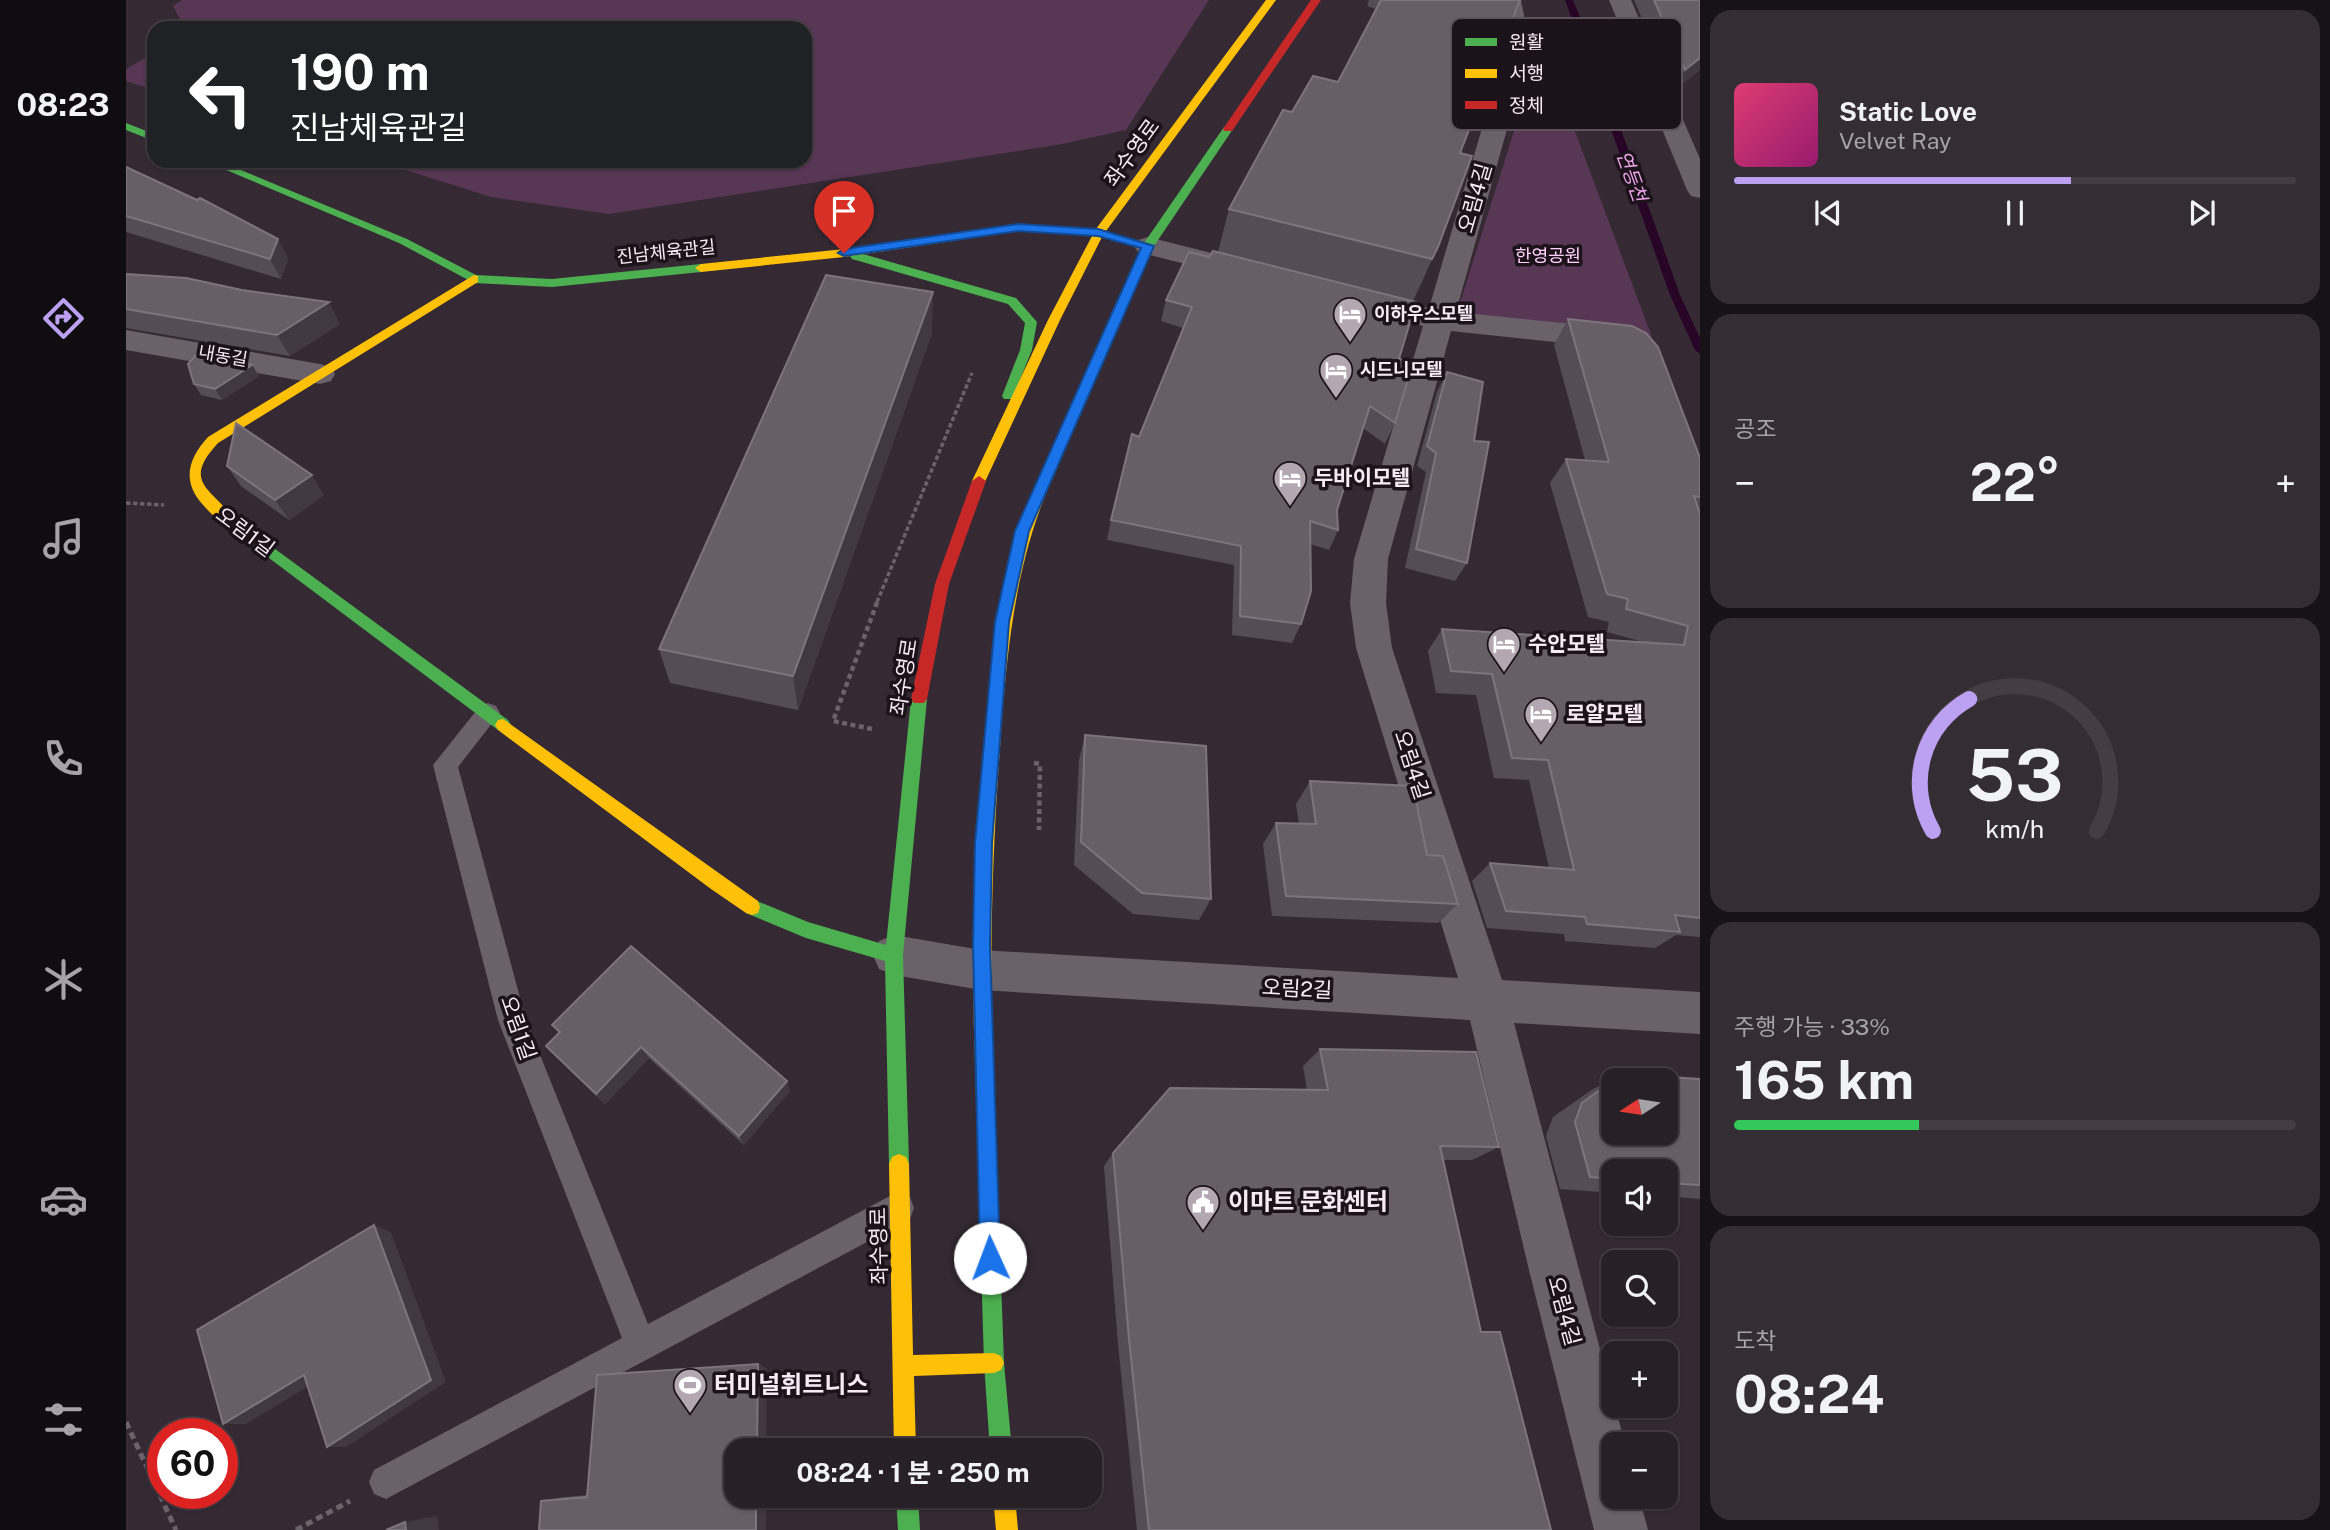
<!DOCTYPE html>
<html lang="ko">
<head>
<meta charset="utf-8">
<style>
	body { margin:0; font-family:"Public Sans","Noto Sans KR",sans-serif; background:#342d33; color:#f1f3f6; height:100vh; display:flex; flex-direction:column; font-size:26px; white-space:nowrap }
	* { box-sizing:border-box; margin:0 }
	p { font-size:23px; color:#a5a3a7 }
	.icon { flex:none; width:38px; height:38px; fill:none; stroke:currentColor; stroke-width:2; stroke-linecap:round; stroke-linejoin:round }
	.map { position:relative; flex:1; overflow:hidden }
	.sheet { display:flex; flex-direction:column; gap:10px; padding:10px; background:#161215; width:630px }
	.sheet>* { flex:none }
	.top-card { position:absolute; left:21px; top:21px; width:665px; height:147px; border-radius:21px; box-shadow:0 2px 5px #0004,0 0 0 2px #443e44; background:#202124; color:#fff; overflow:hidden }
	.needle { width:46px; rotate:258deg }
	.fabs { position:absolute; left:1475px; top:1068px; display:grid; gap:14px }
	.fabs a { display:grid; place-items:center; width:77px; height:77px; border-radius:14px; background:#282027; box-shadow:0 2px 5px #0004,0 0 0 2px #443e44; font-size:35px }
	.speed { position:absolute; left:21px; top:1418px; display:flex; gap:14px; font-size:35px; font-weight:700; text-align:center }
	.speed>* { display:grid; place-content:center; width:91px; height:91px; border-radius:50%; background:#282027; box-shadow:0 2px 5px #0004,0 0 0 2px #443e44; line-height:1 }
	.speed .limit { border:10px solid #d22; background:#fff; color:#111 }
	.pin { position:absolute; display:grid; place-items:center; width:60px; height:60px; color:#fff; margin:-72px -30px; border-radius:50% 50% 50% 0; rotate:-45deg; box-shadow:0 0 7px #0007 }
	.pin .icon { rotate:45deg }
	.me { position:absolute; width:77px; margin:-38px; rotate:358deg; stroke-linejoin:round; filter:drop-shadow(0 0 5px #0008) }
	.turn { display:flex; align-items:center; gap:24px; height:147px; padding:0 28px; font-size:32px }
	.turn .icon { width:91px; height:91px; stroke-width:2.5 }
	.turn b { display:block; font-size:49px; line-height:60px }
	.big { font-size:52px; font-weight:700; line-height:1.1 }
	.sheet .card { flex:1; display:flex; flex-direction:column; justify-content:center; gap:10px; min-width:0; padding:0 24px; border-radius:21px; background:#342d33 }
	.sheet .dial { align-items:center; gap:0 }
	.dial svg { height:182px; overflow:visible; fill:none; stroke:#443e44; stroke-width:7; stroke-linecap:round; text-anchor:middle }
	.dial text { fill:#f1f3f6; stroke:none }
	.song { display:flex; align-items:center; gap:21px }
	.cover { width:84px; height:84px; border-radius:10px; background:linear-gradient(135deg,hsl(340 70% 55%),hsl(320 70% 35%)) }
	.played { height:7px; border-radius:4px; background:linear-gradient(90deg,#bca0f2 60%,#443e44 60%) }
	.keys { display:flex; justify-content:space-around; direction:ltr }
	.heat { display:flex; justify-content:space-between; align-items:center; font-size:38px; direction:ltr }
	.charge { height:10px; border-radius:5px; background:linear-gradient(90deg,#34c759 33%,#443e44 0) }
	.trip { position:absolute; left:598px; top:1438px; width:378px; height:70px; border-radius:21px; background:#282027; box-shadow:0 2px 5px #0004,0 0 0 2px #443e44; font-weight:700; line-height:70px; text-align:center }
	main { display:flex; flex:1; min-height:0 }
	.dock { display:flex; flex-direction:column; width:126px; justify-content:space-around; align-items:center; background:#100d10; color:#a5a3a7 }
	.dock .icon { width:49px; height:49px }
	.dock .on { color:#bca0f2 }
	.dock b { font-size:32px; color:#f1f3f6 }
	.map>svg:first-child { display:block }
</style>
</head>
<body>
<main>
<nav class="dock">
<b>08:23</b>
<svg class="icon on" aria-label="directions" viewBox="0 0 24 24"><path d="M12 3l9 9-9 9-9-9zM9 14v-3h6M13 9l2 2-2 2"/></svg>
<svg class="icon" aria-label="music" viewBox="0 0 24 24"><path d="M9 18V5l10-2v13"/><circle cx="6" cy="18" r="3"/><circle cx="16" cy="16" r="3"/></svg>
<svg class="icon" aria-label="phone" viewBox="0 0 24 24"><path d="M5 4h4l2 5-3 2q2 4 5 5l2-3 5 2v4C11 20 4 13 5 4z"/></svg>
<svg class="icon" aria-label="climate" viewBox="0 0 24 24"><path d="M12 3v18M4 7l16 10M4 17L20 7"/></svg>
<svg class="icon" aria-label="car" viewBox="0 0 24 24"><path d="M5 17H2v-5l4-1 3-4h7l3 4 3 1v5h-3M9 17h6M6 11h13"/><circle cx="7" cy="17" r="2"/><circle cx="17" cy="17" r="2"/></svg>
<svg class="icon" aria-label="filters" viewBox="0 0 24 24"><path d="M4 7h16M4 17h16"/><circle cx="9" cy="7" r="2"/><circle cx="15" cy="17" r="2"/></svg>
</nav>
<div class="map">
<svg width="1574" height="1530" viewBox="0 0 1574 1530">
	<rect width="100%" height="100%" fill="#352a34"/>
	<g fill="#583755">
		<polygon points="56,0 1083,0 1000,130 931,145 483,214 365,197 251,161 679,161 679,28 52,28 54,19 47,6"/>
		<polygon points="28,53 28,90 0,81 0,69"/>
		<polygon points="1420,54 1526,337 1349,319 1333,306 1409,64"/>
	</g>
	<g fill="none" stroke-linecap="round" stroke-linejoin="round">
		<polygon fill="#280427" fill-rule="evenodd" points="1439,0 1447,0 1462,37 1554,295 1574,338 1574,354 1569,350 1544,295"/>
		<g stroke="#6b626a" stroke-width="3.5" stroke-dasharray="4.5 2.5" stroke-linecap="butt">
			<polyline points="0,503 38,505"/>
			<polyline points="751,602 846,373"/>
		</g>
		<g stroke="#6b626a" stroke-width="4.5" stroke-dasharray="5 3.5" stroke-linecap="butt">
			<polyline points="746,729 707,721 752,600"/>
			<polyline points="908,763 914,764 913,830"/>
		</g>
		<g stroke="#6b626a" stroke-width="5" stroke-dasharray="7 4.5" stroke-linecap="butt">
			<polyline points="0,1422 50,1530"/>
			<polyline points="170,1530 224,1501"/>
		</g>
		<polygon fill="#6a6169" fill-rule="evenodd" points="362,703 370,706 374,713 332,767 400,1020 522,1324 762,1197 773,1193 784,1197 788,1208 784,1219 260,1499 248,1494 243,1482 248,1470 496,1338 372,1020 307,765 354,706"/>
		<g fill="#6a6169" fill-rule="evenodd">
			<polygon points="1373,0 1395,0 1404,47 1330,312 1485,328 1496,331 1500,338 1496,345 1485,348 1325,331 1262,559 1260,603 1266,648 1376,980 1574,992 1574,1034 1388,1023 1499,1444 1488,1444 1488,1496 1513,1496 1522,1530 1468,1530 1402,1266 1344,1020 855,990 768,975 753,969 747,955 753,941 768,935 855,950 1332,978 1230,648 1224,603 1228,559 1297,326 1278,321 1273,314 1278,307 1288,305 1303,308 1380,47"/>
			<polygon points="1483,0 1505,0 1574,159 1574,198 1565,196 1561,190"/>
			<polygon points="1022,237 1121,262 1125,268 1121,274 1111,277 1012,252 1008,246 1012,240"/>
			<polygon points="0,330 194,364 205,367 209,374 205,381 194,384 0,350"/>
		</g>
		<g fill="#4caf50" fill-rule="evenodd">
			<polygon points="0,123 28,134 28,141 0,130"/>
			<polygon points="1098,127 1107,129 1028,246 919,496 912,501 907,499 905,496 1016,246"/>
			<polygon points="79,161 93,161 281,239 350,275 426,279 575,264 581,268 575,272 426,287 348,283 273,243"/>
			<polygon points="730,252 890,298 911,322 906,350 886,399 878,399 876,396 894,350 899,323 882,304 726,259 724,256"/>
			<polygon points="100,513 382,720 385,725 382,730 372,730 95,522 93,518"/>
			<polygon points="793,693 798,695 801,699 777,955 783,1164 780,1171 773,1174 766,1171 763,1164 759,961 680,938 620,913 618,907 620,901 626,899 682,922 760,945 785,699 788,695"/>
			<polygon points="857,1022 863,1025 866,1031 878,1363 886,1451 864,1451 858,1363 848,1031 851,1025"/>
			<polygon points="770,1496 792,1496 794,1530 772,1530"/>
		</g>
		<g fill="#ffc107" fill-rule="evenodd">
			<polygon points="1140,0 1150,0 980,231 1028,246 1022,250 976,237 934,320 858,484 853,486 846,481 922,320 966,236 892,231 718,257 575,272 569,268 575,264 718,249 892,225 970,229"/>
			<path d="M348,275L352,276V282L92,443C55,483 86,488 107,518L100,523C91,520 84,513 78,506C55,482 62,459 82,437Z"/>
			<path d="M912,491L919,496C887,577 880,661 874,748C867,842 864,936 866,1031L863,1037L857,1040L851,1037L848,1031C846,937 850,844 858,750C865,663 872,578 905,496Z"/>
			<polygon points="377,719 632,901 634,907 632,913 626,915 620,913 585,889 372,730 369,725 372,720"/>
			<polygon points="773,1154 780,1157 783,1164 787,1355 868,1353 875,1356 878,1363 875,1370 868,1373 788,1376 790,1451 768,1451 763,1164 766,1157"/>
			<polygon points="867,1496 889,1496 892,1530 870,1530"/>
		</g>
		<g fill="#c62828" fill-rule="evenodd">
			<polygon points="1185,0 1195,0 1106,131 1098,131 1097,129"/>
			<polygon points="853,476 860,481 823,584 801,699 798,703 788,703 785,699 809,584 846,481"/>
		</g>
	</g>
	<g fill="#554d55">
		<polygon points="1243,0 1394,0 1334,153 1312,247 1287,301 1092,252 1103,209 1166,112 1212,82 1250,9 1241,6"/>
		<polygon points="1508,0 1574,0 1574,70 1547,91"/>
		<polygon points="0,167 152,239 162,259 155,279 0,232"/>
		<polygon points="0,274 214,324 164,356 0,328"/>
		<polygon points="1040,300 1273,359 1269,423 1259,444 1237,428 1211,510 1212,530 1203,550 1184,544 1175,624 1166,643 1106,635 1108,565 981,540 985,520 1013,437 1057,328 1035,321"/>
		<polygon points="1442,319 1574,458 1574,937 1550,935 1529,948 1439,941 1438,934 1361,928 1346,881 1364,863 1423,868 1403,780 1368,778 1350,695 1310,693 1302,651 1316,629 1521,643 1481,632 1483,622 1462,617 1424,483 1440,459 1459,460 1428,345"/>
		<polygon points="806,333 672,710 544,683 533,649"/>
		<polygon points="126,365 133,376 96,400 75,395 68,384"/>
		<polygon points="1321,372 1348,441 1341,563 1329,581 1279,568 1300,472 1291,466 1311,392"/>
		<polygon points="101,466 198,495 163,520 115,486"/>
		<polygon points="959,735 1085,899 1073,920 1007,914 948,865 953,760"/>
		<polygon points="1184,781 1301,855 1332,904 1312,923 1146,916 1137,844 1150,823 1173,824 1170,804"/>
		<polygon points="505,946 664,1091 618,1145 523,1058 479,1104 420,1046 433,1033 426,1025"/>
		<polygon points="1194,1049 1373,1147 1346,1160 1317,1160 1355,1332 1425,1530 1011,1530 992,1344 978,1166 987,1153 1181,1090 1177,1066"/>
		<polygon points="1497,1074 1574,1079 1574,1199 1540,1196 1540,1171 1488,1171 1488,1193 1434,1189 1420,1136 1427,1117 1467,1089"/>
		<polygon points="632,1364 641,1369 611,1496 640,1496 640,1530 413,1530 415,1501 439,1497 462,1495"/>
	</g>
	<g fill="#413841">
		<polygon points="1574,58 1574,70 1547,91 1559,70"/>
		<polygon points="152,239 162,259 155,279 144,259"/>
		<polygon points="1312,247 1293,290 1287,301 1306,259"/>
		<polygon points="807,292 806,333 672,710 667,676"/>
		<polygon points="203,302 214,324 164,356 151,335"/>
		<polygon points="126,365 133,376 96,400 89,389"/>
		<polygon points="186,475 198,495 163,520 149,500"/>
		<polygon points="515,1047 523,1058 479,1104 470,1094"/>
		<polygon points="661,1081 664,1091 618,1145 613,1136"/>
		<polygon points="248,1225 265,1232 320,1382 220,1447 201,1447"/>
		<polygon points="632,1364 641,1369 640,1451 631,1451"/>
		<polygon points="178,1375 198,1377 120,1424 97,1424"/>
		<rect x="630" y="1496" width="10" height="34"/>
		<polygon points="311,1516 313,1530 280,1530 279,1522"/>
	</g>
	<g fill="#675e66" stroke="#7d747d" stroke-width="2">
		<polygon points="1255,0 1394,0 1334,153 1346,156 1312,247 1306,259 1103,209 1157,110 1166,112 1187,76 1212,82"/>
		<polygon points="1528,0 1574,0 1574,58 1559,70"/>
		<polygon points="0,167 71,200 74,198 152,239 144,259 0,216"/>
		<polygon points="1087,251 1290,302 1273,359 1287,362 1269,423 1244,406 1211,510 1212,530 1184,521 1185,591 1175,624 1114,616 1115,546 985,520 1006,434 1013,437 1066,307 1040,300 1063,252 1083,257"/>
		<polygon points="0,274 60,278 116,290 203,302 151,335 0,309"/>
		<polygon points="700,275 807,292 667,676 533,649"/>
		<polygon points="1442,319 1506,326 1520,333 1532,347 1574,458 1574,497 1568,496 1574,514 1574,918 1549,915 1554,932 1461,924 1459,917 1380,911 1364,863 1448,870 1422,760 1386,758 1366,674 1325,671 1316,629 1558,645 1562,626 1500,609 1502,599 1481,594 1440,459 1483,462"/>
		<polygon points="70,355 126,365 89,389 68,384 62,364"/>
		<polygon points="1321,372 1357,382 1348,441 1363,442 1341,563 1290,549 1310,453 1301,446"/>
		<polygon points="110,423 186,475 149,500 101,466"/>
		<polygon points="959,735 1080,746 1085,899 1016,893 955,842"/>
		<polygon points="1184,781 1287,786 1301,855 1317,856 1332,904 1160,896 1150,823 1190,824"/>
		<polygon points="505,946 661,1081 613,1136 515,1047 470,1094 420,1046 434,1032 426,1025"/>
		<polygon points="1194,1049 1350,1052 1373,1147 1314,1146 1355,1332 1374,1332 1425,1530 1023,1530 1003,1339 987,1153 1044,1088 1202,1090"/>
		<polygon points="1497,1074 1574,1079 1574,1185 1540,1183 1540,1171 1488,1171 1488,1179 1464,1177 1449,1122 1456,1103 1488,1080 1488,1132 1540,1132 1540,1080 1488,1080"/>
		<polygon points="248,1225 305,1380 201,1447 178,1375 97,1424 71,1330"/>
		<polygon points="632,1364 631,1451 611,1451 611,1496 630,1496 630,1530 413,1530 415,1501 461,1497 471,1375"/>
		<polygon points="279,1522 280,1530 260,1530"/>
	</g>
	<polygon fill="#1a73e8" stroke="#114b97" stroke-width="2" points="892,224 972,229 1028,246 903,531 883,622 866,843 864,945 874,1258 871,1265 864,1268 857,1265 854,1258 847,945 849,843 869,622 889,531 1015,248 972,236 892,231 718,256 712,253 718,249"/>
	<defs>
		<symbol id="hotel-pin" viewBox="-11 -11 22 30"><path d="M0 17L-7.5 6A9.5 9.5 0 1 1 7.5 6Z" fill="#b3a7b1" stroke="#1b121a"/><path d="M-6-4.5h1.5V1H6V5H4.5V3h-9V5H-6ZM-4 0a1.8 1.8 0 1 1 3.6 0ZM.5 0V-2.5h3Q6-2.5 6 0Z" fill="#fff"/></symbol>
		<symbol id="civic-pin" viewBox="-11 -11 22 30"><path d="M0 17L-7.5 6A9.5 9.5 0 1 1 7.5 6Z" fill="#b3a7b1" stroke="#1b121a"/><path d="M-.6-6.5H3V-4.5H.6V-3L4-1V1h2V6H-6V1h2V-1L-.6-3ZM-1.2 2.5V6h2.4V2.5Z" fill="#fff"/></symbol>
		<symbol id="stadium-pin" viewBox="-11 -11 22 30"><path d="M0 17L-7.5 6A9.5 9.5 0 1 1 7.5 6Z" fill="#b3a7b1" stroke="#1b121a"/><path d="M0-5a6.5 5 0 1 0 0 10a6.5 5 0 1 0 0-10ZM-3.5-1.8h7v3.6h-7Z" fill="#fff"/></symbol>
	</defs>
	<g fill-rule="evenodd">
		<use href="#hotel-pin" x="1205" y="295" width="38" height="52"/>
		<use href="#hotel-pin" x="1191" y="351" width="38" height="52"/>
		<use href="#hotel-pin" x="1145" y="459" width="38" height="52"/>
		<use href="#hotel-pin" x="1359" y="625" width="38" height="52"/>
		<use href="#hotel-pin" x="1396" y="695" width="38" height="52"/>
		<use href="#civic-pin" x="1058" y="1183" width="38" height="52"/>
		<use href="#stadium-pin" x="545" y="1366" width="38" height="52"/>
	</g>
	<g text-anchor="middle" stroke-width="7" stroke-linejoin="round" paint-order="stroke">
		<g font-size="18" fill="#f7eaf5" stroke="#1b121a">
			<text transform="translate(540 252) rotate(-6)" y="6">진남체육관길</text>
			<text transform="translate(97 356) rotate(10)" y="6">내동길</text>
		</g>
		<g font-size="18" fill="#ffd1fa" stroke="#1b121a">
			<text x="1422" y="262">한영공원</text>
		</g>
		<g font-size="18" font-weight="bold" fill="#f7eaf5" stroke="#1b121a" text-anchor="start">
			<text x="1248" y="320">이하우스모텔</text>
			<text x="1234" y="376">시드니모텔</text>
		</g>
		<g font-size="19" font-style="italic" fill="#eea4e8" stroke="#1b121a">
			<text transform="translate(1506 176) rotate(70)" y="7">연등천</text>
		</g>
		<g font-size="21" fill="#f7eaf5" stroke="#1b121a">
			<text transform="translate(1006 153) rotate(-54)" y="7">좌수영로</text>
			<text transform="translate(1349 198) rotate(-74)" y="7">오림4길</text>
			<text transform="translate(119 532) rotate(37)" y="7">오림1길</text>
			<text transform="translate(778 677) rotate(-81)" y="7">좌수영로</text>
			<text transform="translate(1286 765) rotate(72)" y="7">오림4길</text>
			<text transform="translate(1171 989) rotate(3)" y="7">오림2길</text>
			<text transform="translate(392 1028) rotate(71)" y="7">오림1길</text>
			<text transform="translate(753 1246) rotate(-91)" y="7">좌수영로</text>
			<text transform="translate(1438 1311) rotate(75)" y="7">오림4길</text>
		</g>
		<g font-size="21" font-weight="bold" fill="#f7eaf5" stroke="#1b121a" text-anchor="start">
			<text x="1188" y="485">두바이모텔</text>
			<text x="1402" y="651">수안모텔</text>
			<text x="1440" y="721">로얄모텔</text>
		</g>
		<g font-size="24" font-weight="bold" fill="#f7eaf5" stroke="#1b121a" text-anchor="start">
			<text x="1102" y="1210">이마트 문화센터</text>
			<text x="588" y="1393">터미널휘트니스</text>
		</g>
	</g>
	<rect x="1325" y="18" width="231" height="112" rx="10" fill="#1b121a" stroke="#5d535c" stroke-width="2"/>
	<rect x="1339" y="38" width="32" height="8" fill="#4caf50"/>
	<rect x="1339" y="69" width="32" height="9" fill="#ffc107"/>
	<rect x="1339" y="101" width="32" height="8" fill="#c62828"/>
	<g font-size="19" fill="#f7eaf5">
		<text x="1383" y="49">원활</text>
		<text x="1383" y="80">서행</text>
		<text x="1383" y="112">정체</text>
	</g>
</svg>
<div class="fabs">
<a><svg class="needle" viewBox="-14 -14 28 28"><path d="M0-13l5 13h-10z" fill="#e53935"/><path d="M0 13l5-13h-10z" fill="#a5a3a7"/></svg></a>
<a><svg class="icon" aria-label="sound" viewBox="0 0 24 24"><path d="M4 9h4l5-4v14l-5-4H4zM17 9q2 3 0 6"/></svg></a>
<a><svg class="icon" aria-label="search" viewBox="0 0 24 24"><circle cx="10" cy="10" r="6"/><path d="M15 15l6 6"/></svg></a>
<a>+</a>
<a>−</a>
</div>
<div class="speed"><div class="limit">60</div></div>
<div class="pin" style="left:718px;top:253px;background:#d93025"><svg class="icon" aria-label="arrive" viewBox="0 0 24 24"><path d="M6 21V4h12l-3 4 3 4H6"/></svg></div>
<svg class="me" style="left:864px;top:1258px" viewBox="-20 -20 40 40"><circle r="19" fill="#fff"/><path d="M0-13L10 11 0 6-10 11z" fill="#1a73e8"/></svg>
<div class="trip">08:24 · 1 분 · 250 m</div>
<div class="top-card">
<div class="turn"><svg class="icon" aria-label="left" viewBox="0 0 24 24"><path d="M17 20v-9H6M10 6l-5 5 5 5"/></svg><div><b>190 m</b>진남체육관길</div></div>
</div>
</div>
<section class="sheet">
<div class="card">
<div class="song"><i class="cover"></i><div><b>Static Love</b><p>Velvet Ray</p></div></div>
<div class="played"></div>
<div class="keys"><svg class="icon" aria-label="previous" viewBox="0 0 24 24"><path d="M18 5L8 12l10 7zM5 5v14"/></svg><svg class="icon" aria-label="pause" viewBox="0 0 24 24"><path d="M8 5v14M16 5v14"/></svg><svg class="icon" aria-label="next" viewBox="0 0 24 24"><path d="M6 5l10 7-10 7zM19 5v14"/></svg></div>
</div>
<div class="card"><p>공조</p>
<div class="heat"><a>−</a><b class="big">22°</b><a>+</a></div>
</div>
<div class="card dial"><svg viewBox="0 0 100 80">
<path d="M14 69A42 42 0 1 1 86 69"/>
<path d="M14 69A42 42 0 0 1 30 11" stroke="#bca0f2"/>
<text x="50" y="56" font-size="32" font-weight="700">53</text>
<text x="50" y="72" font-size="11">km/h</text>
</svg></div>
<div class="card"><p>주행 가능 · 33%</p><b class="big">165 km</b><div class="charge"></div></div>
<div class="card"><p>도착</p><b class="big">08:24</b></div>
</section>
</main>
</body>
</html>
